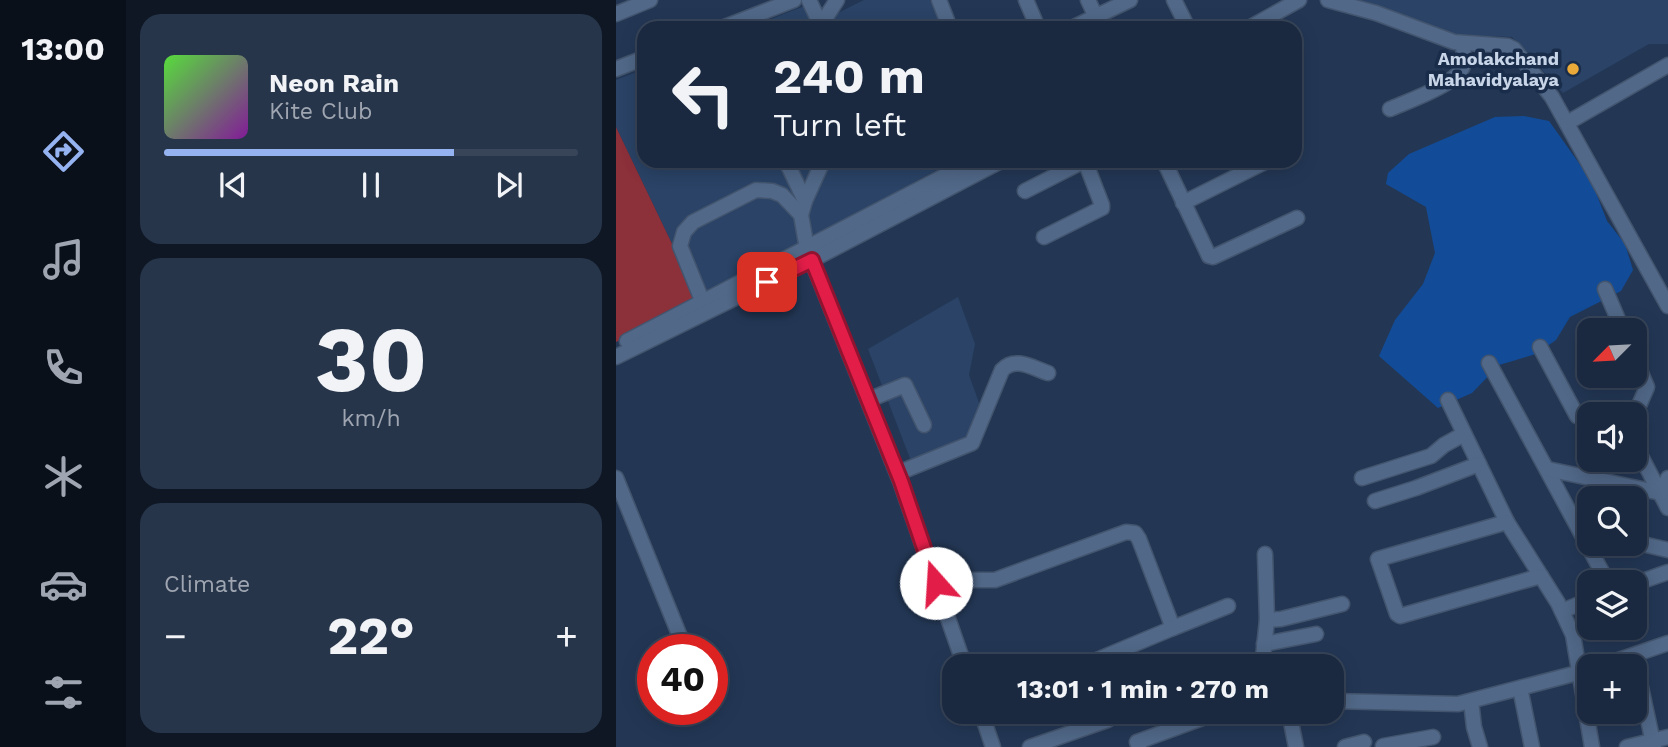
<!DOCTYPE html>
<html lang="en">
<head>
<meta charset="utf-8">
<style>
	body { margin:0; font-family:"Work Sans",sans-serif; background:#27354b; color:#f1f3f6; height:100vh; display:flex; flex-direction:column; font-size:26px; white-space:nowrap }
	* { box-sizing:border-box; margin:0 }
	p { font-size:23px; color:#9fa6b1 }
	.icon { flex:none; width:38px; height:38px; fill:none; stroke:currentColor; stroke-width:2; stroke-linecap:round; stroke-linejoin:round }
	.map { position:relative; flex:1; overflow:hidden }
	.side { display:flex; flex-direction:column; gap:14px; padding:14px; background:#0e1723; width:490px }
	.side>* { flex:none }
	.guide { position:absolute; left:21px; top:21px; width:665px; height:147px; border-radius:21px; box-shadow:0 4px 18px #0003,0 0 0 2px #384559; background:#1a2940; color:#f1f3f6; overflow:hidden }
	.needle { width:46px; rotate:246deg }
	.fabs { position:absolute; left:961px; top:318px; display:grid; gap:14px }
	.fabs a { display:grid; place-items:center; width:70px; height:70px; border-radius:14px; background:#1a2940; box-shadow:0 4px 18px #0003,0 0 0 2px #384559; font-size:35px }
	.speed { position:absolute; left:21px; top:634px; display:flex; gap:14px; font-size:35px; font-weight:700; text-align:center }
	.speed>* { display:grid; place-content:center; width:91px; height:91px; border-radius:50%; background:#1a2940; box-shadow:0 4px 18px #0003,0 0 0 2px #384559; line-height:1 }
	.speed .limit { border:10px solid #d22; background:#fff; color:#111 }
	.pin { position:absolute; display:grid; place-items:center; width:60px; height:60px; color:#fff; margin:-30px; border-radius:14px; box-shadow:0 4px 10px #0006 }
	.me { position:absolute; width:77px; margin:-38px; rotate:341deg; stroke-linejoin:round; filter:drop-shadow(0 0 5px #0008) }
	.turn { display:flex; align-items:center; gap:24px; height:147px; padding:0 21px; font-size:32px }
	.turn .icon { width:91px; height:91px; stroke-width:2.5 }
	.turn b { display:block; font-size:49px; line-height:60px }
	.big { font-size:52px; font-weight:700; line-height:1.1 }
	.side .card { flex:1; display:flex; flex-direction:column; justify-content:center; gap:10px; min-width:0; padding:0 24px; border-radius:21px; background:#27354b }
	.side .dial { align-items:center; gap:0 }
	.dial b { font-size:91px; line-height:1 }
	.song { display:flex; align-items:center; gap:21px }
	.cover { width:84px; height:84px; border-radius:10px; background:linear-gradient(135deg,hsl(110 70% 55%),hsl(290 70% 35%)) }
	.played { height:7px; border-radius:4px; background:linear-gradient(90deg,#95b2f1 70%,#384559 70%) }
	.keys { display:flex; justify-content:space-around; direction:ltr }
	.heat { display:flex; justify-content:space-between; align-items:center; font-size:38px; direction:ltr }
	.trip { position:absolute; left:326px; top:654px; width:402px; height:70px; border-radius:21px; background:#1a2940; box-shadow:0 4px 18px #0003,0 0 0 2px #384559; font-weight:700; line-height:70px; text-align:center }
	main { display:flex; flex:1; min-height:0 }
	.tabs { display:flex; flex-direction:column; width:126px; justify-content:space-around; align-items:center; background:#0a101a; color:#9fa6b1 }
	.tabs .icon { width:49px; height:49px }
	.tabs .selected { color:#95b2f1 }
	.tabs b { font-size:32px; color:#f1f3f6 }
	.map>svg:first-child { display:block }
</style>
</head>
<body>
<main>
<nav class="tabs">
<b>13:00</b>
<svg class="icon selected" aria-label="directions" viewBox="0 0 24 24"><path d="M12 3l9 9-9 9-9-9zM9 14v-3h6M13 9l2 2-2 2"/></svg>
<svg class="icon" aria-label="music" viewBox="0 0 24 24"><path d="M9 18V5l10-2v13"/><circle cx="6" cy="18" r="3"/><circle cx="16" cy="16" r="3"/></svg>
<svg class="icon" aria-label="phone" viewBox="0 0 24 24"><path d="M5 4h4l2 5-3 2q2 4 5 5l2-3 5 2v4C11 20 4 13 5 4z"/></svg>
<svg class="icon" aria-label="climate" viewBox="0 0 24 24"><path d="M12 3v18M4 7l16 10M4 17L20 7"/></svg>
<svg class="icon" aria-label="car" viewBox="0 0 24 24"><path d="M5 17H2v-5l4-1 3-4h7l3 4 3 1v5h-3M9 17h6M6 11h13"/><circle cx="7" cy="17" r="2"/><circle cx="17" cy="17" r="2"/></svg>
<svg class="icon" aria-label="filters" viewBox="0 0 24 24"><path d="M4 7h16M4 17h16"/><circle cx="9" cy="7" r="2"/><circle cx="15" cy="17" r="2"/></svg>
</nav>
<section class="side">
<div class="card">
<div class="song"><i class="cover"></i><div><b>Neon Rain</b><p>Kite Club</p></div></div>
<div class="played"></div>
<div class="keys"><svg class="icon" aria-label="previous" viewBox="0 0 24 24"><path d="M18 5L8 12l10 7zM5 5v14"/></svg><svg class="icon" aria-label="pause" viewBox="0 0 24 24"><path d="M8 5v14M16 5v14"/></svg><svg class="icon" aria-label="next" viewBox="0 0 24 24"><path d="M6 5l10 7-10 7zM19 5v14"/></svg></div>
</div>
<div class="card dial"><b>30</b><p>km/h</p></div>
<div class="card"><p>Climate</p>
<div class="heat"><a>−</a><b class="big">22°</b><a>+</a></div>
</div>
</section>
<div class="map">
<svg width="1052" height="747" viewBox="0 0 1052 747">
	<rect width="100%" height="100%" fill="#233755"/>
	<g fill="#2a4366">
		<polygon points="248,0 314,0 326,28 214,28 210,19"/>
		<polygon points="733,0 1052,0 1052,44 1033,44 947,93 896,37 838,35"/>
		<polygon points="191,5 202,28 132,28"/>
		<polygon points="28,69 28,161 326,161 328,166 83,300 0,127 0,80"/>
		<polygon points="342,297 359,344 353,375 367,414 355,434 295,461 252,349"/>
	</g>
	<polygon fill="#8c303a" points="0,127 83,300 0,342"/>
	<polygon fill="#124c98" points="908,116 933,121 975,180 991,221 1009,244 1017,270 1005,291 954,317 940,340 920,354 883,365 856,393 822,408 763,356 779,320 807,284 819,253 810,207 770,184 772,173 793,154 879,117"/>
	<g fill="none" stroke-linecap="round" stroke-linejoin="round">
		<defs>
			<g id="minor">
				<polyline points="193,0 206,28"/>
				<polyline points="323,0 334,28"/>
				<polyline points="410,0 422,28"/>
				<polyline points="472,0 480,17"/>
				<polyline points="558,0 572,28"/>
				<polyline points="712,0 760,13 838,42 892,46 898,49 936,97 1052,306"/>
				<polyline points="0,14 34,0"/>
				<polyline points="205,25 221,0"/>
				<polyline points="106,28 178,0"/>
				<polyline points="456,28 514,0"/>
				<polyline points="633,28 683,0"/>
				<polyline points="0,69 28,58"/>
				<path d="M774,109C792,101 840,85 847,66C849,59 847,51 847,44"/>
				<polyline points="951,123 1052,65"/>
				<polyline points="170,161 189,201"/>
				<polyline points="207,161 189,201 185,215 191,249 284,481 349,667"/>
				<polyline points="548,161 593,256 597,257 681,218"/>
				<polyline points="409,191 468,161"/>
				<polyline points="567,203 651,161"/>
				<polyline points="428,237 486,208 486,205 469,161"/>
				<polyline points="989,289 1007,331"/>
				<polyline points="90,310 64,246 68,232 77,222 140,190 156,191 166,195 185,215"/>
				<polyline points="11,341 357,161"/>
				<polyline points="924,347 961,416 973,420"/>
				<polyline points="0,357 196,260 385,161"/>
				<polyline points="1018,357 1031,387 1018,417"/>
				<polyline points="873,363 992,583"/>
				<polyline points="252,400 289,385 308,425"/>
				<polyline points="832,400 891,522 942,603 957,635 976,747"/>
				<polyline points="1018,443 1052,508"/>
				<polyline points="931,469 1045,493 1052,478"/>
				<path d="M282,473L356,443L386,370C399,356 417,368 432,373"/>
				<polyline points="0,478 69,649"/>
				<polyline points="746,478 815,456 828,445 848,434"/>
				<polyline points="759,501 800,488 863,464"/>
				<polyline points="891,522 762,559 781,614 784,616 925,576"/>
				<polyline points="1018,542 1052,550"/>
				<polyline points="313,562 352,580 379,580 510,532 519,533 523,539 557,628 464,667"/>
				<polyline points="1018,584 1052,572"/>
				<polyline points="328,605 334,597 340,576"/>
				<polyline points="946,611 973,600"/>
				<polyline points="651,620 665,619 726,604"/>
				<polyline points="557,628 612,606"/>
				<polyline points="648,644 700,634"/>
				<polyline points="1018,655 1038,747"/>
				<polyline points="646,667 651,620 649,554"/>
				<polyline points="982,667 1052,643"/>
				<polyline points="904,688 916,747"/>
				<polyline points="716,701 842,704 973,670"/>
				<polyline points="855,701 858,727 864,747"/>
				<polyline points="365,712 377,747"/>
				<polyline points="673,712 680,747"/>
				<polyline points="767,746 817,737"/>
				<polyline points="414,747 492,720"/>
				<polyline points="523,747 521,742 603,712"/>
				<polyline points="729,747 748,742"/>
				<polyline points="1011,747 1052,737"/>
			</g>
		</defs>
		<use href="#minor" stroke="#43556e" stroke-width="17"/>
		<use href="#minor" stroke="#516888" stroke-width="14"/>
	</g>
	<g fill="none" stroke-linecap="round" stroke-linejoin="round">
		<defs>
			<polyline id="route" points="151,282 196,260 285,481 320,583"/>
		</defs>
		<use href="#route" stroke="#92132f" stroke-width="18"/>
		<use href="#route" stroke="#e11d48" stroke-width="12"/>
	</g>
	<circle fill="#eaaa39" stroke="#192d4a" stroke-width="2.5" cx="957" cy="69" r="7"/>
	<g text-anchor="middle" stroke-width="7" stroke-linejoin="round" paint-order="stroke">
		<g font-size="18" font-weight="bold" fill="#c8d5e8" stroke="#192d4a" text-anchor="end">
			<text x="943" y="65">Amolakchand<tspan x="943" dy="21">Mahavidyalaya</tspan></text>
		</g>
	</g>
</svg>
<div class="fabs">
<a><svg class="needle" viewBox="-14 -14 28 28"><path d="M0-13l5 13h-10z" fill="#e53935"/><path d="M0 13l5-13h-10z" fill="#9fa6b1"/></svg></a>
<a><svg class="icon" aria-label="sound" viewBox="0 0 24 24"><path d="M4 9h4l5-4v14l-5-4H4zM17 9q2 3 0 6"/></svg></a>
<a><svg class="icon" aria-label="search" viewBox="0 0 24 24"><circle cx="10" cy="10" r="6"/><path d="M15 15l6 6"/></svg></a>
<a><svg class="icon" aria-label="layers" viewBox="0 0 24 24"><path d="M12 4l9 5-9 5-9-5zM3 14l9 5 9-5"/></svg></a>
<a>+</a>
</div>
<div class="speed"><div class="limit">40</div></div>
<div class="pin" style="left:151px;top:282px;background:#d93025"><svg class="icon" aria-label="arrive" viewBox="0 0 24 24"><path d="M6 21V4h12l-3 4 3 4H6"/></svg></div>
<svg class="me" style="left:320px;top:583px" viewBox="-20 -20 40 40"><circle r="19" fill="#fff"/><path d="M0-13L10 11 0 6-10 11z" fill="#e11d48"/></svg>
<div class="trip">13:01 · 1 min · 270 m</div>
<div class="guide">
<div class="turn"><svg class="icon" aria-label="left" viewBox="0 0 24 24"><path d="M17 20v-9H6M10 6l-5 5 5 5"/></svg><div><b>240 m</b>Turn left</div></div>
</div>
</div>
</main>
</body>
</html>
